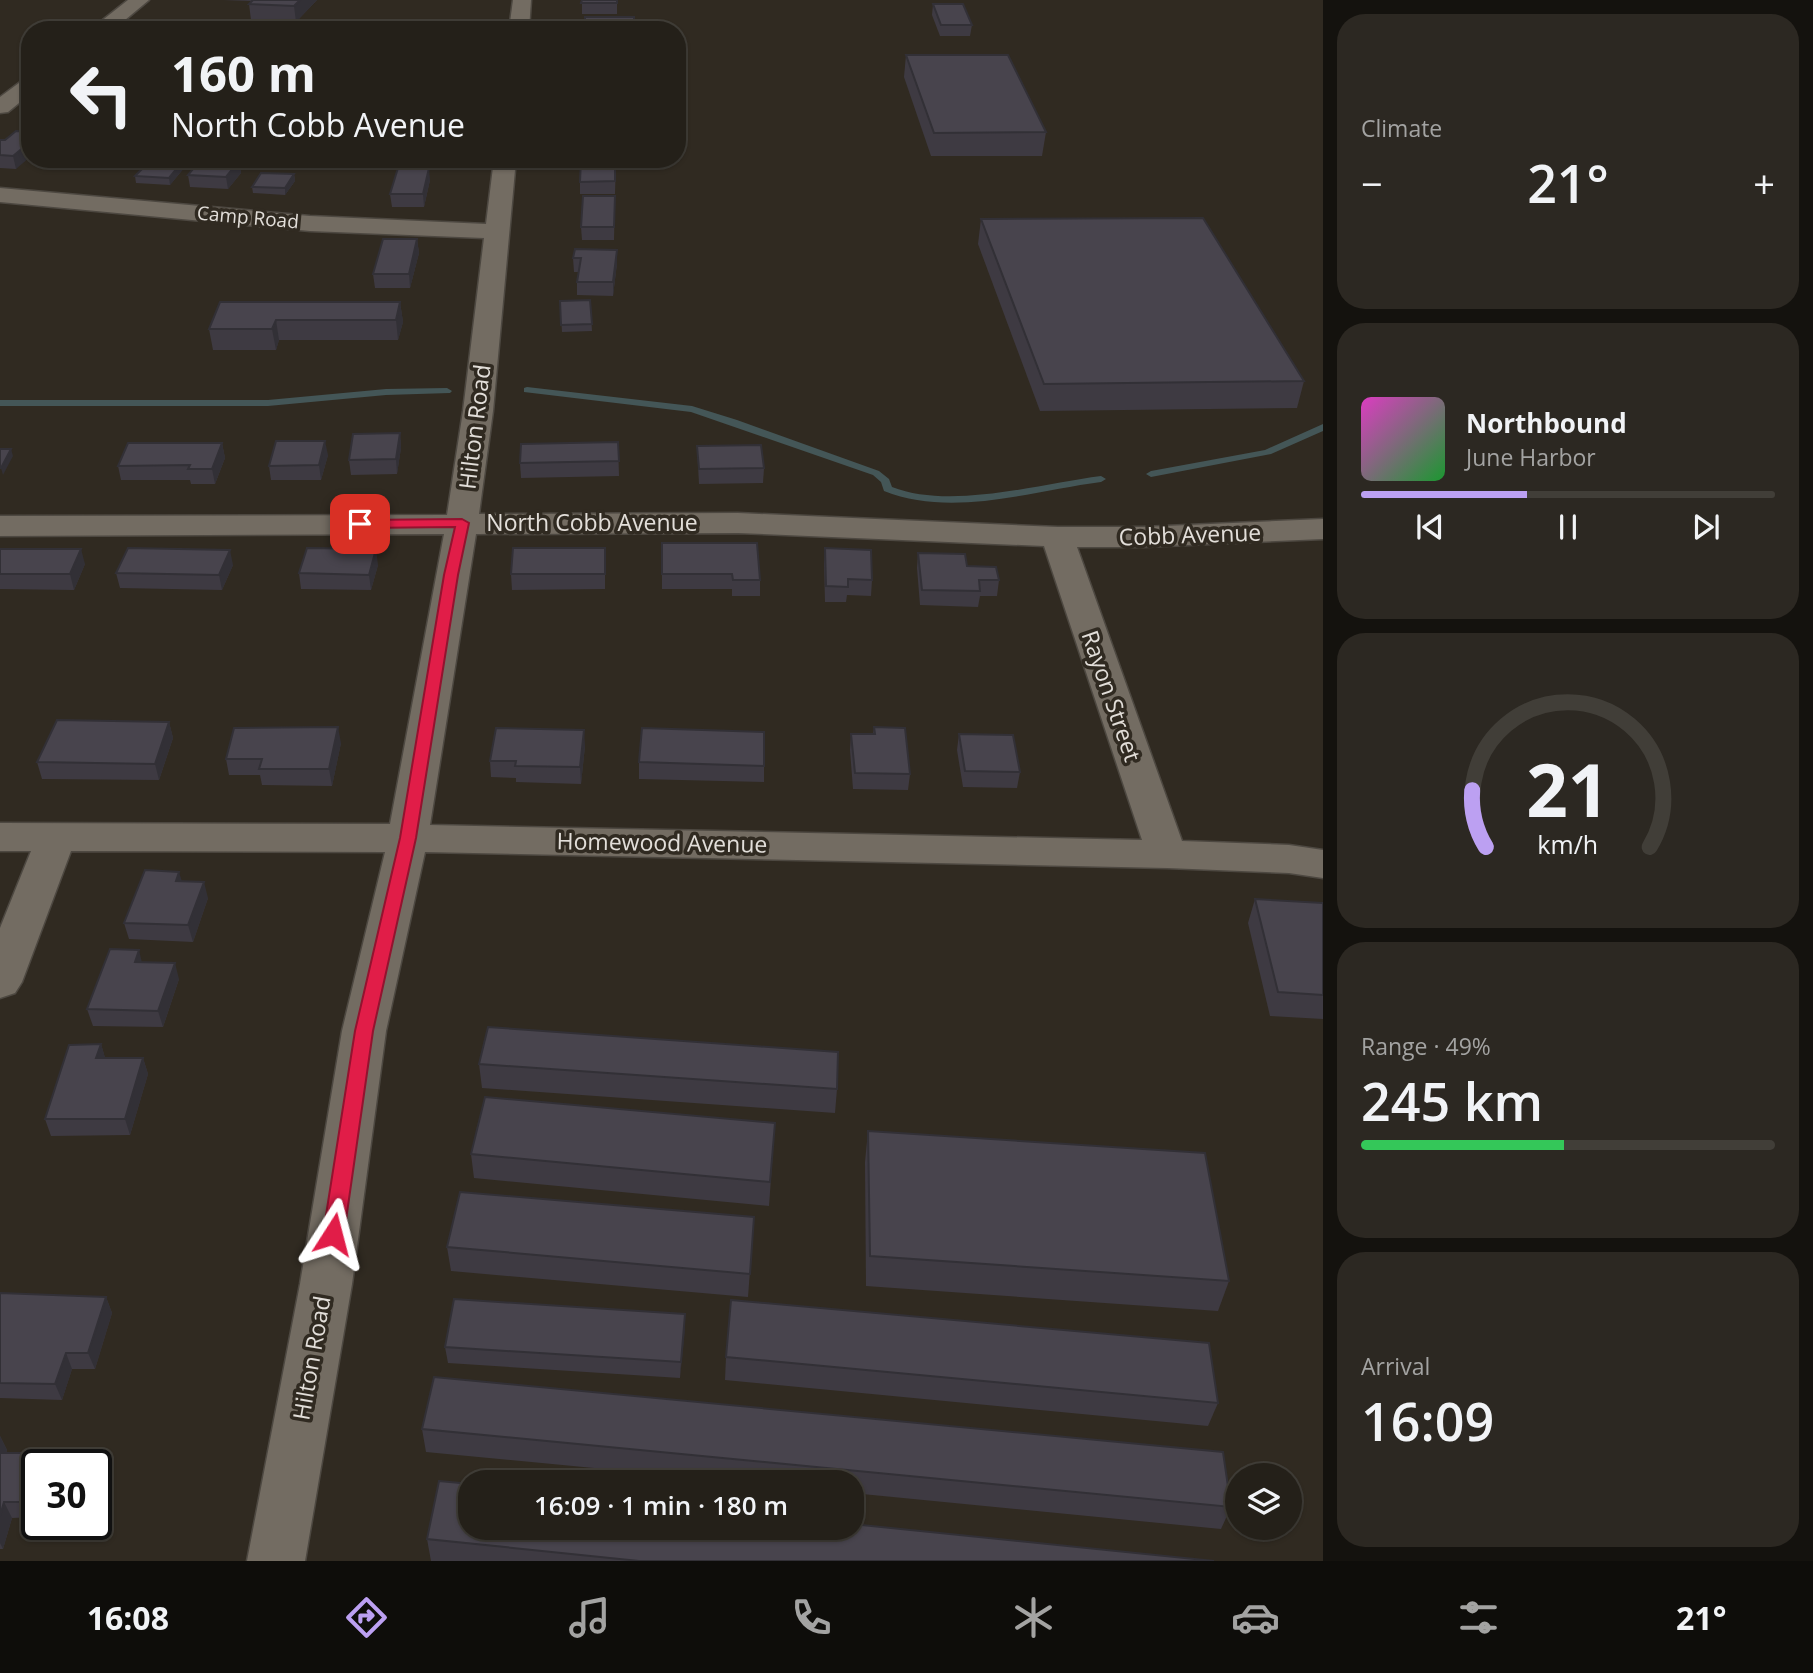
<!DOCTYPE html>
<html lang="en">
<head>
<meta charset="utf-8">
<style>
	body { margin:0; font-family:"Open Sans",sans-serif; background:#2c2822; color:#f1f3f6; height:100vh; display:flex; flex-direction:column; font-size:26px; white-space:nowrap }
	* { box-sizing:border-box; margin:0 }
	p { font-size:23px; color:#a3a3a2 }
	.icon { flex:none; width:38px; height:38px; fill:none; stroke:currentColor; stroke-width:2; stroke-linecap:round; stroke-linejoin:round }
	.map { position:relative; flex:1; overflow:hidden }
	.details { display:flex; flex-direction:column; gap:14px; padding:14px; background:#14120e; width:490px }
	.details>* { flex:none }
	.guide { position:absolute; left:21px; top:21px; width:665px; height:147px; border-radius:28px; box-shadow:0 2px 5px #0004,0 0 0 2px #413e38; background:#242019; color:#f1f3f6; overflow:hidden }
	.fabs { position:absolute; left:1225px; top:1463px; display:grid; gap:14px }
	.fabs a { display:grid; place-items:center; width:77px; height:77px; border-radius:50%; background:#242019; box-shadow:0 2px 5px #0004,0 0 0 2px #413e38; font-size:35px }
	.speed { position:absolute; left:21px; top:1449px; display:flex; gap:14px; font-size:35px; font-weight:700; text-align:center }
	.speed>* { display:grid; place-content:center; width:91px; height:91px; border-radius:50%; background:#242019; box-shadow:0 2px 5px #0004,0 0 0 2px #413e38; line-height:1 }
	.speed .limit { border:4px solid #111; border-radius:10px; background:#fff; color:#111 }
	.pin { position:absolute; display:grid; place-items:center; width:60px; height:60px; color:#fff; margin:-30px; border-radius:14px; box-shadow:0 4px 10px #0006 }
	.me { position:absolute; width:77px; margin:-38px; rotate:9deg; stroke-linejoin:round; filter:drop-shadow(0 0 5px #0008) }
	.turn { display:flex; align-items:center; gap:24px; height:147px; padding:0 35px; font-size:32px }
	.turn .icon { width:91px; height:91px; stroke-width:2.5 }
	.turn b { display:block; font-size:49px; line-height:60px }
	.big { font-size:52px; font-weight:600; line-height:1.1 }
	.details .widget { flex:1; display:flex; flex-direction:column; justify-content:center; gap:10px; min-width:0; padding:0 24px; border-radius:28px; background:#2c2822 }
	.details .dial { align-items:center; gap:0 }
	.dial svg { height:182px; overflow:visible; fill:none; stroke:#413e38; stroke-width:7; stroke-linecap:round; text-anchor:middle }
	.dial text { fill:#f1f3f6; stroke:none }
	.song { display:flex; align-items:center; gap:21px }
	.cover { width:84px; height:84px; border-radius:10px; background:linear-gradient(135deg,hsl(310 70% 55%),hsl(130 70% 35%)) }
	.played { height:7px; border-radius:4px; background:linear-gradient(90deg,#bca0f2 40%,#413e38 40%) }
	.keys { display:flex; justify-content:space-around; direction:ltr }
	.heat { display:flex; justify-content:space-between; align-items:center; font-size:38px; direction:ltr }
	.charge { height:10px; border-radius:5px; background:linear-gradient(90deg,#34c759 49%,#413e38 0) }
	.trip { position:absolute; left:458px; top:1470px; width:406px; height:70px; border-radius:28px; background:#242019; box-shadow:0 2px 5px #0004,0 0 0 2px #413e38; font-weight:600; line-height:70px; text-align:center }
	.tabs { display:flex; height:112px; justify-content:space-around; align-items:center; background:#0e0d0a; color:#a3a3a2 }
	.tabs .icon { width:49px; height:49px }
	.tabs .current { color:#bca0f2 }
	.tabs b { font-size:32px; color:#f1f3f6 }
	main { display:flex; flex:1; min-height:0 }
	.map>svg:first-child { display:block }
</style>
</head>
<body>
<main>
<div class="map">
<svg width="1323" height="1561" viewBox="0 0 1323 1561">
	<rect width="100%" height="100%" fill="#302a21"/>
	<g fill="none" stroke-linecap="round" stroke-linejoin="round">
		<g fill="#445657" fill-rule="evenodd">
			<path d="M527,387L692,406L737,420L879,471L889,479L892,487C951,510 1038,484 1101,476L1106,479L1101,482C1031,491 952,518 884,491L881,482L873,475L691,412L524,392V388Z"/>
			<polygon points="447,388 452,391 450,393 386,395 268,406 0,406 0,400 268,400 386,389"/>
			<polygon points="1323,424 1323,431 1271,454 1151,477 1146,474 1151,471 1265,450"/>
		</g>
		<defs>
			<g id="street">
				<polygon points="513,0 531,0 529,30 509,30"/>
				<path d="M494,159H516L493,411L479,514L738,513L1058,527H1143L1323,519V539L1143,547H1077L1182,841L1289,845L1323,850V878L1289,873L1167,868L425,852L386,1031L352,1284L305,1561H247L300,1284L342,1031L385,852L71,851L22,982L15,993L0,998V928L31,851H0V823L390,824L444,534L0,536V516L447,515L463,411L484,238L310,231L0,202V188L310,216L486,224ZM738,533L1044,546L1142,840L430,825L476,534Z"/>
			</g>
			<g id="secondary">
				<polygon points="128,0 149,0 113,30 90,30"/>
				<polygon points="30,78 30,94 8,112 0,113 0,97 23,80"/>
			</g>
		</defs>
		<use href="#street" stroke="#4d4841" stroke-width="3"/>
		<use href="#secondary" stroke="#4d4841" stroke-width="3"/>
		<use href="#street" fill="#736c62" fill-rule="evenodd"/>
		<use href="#secondary" fill="#736c62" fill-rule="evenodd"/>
	</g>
	<g fill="#3e3a42">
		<polygon points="223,0 317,0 296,22 251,20 249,4 251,1"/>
		<rect x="582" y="0" width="35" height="14"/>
		<polygon points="933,4 972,25 970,36 940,36 932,15"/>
		<polygon points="906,55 1046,132 1042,156 931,156 904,77"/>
		<polygon points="30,132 16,169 0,168 0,140 5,140"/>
		<polygon points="201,159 228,159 239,161 241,173 228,189 190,187 188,175"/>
		<polygon points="382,159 423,159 422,166 382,166"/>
		<polygon points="616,159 615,194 580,194 580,182"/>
		<polygon points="184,168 170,185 136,183 135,176"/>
		<polygon points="294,174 295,181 285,195 253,193 252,187"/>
		<polygon points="430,180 424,207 392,207 390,194"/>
		<polygon points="615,196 614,240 582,240 581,227"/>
		<polygon points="981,219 1304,381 1297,408 1040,411 978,244"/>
		<polygon points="417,239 419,253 410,288 375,288 373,274"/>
		<polygon points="617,250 617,263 613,296 577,295 577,282 579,272 574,272 573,258"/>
		<polygon points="590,300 592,331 562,332 560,301"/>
		<polygon points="400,302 403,322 398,340 279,340 276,350 213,350 209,329"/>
		<polygon points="400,433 401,448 397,474 351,475 349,460"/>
		<polygon points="618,442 619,476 521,478 520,463"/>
		<polygon points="222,443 225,458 215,484 191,484 190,480 121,480 118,466"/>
		<polygon points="697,446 764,468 763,483 699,484"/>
		<polygon points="328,455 321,480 271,480 269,466"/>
		<polygon points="662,543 760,580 760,596 732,596 732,589 662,589"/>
		<polygon points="605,548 605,589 512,590 511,574"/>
		<polygon points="825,548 872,580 871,596 847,595 846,602 825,602 824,564"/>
		<polygon points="0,549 85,564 74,590 0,589"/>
		<polygon points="918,553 967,566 999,580 997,596 980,596 978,607 920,605 917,568"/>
		<polygon points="233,565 222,590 120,588 116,573"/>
		<polygon points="378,565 371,590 301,589 299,573"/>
		<polygon points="169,722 173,738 159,780 42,779 37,762"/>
		<polygon points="874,727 910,774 908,790 853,789 850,750 851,734 873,734"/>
		<polygon points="959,734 1020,772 1017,788 963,787 957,750"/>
		<polygon points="341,743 332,786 262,785 260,775 229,775 226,759"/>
		<polygon points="585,746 581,784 516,782 516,778 491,777 490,761"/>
		<polygon points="639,762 764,766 764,782 639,779"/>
		<polygon points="182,881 208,898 193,942 129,939 124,923"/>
		<polygon points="1255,899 1323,903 1323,1019 1270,1016 1248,923"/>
		<polygon points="142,962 179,979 163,1027 93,1026 87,1009"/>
		<polygon points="101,1044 105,1058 143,1058 148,1074 130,1135 51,1136 45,1119"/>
		<polygon points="479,1064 837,1089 835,1113 482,1088"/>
		<polygon points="775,1123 769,1206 474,1178 471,1154"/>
		<polygon points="868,1131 1229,1281 1218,1311 866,1286 865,1162"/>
		<polygon points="754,1217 748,1297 451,1271 447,1247"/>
		<polygon points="0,1293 106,1297 112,1313 95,1369 72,1369 62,1400 0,1398"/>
		<polygon points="685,1314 680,1378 448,1363 445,1347"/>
		<polygon points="726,1357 1218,1403 1208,1426 725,1380"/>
		<polygon points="422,1429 1231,1507 1221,1529 852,1493 852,1482 739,1482 426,1452"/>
		<polygon points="0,1436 7,1450 6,1453 37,1465 37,1517 12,1518 3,1549 0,1549"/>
		<polygon points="427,1539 1214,1561 431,1561"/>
	</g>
	<g fill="#323036">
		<polygon points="300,0 317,0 296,22 294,6"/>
		<polygon points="30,142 30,157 16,169 13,156"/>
		<polygon points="183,161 184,168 170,185 169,178"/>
		<polygon points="239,161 241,173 228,189 226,177"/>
		<polygon points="429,168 430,180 424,207 423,194"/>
		<polygon points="294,174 295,181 285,195 285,188"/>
		<polygon points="417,239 419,253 410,288 409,274"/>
		<polygon points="617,250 617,263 613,296 613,282"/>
		<polygon points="400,302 403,322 398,340 396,320"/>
		<polygon points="276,320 279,340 276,350 272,329"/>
		<polygon points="400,433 401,448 397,474 396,459"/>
		<polygon points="325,441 328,455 321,480 319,465"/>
		<polygon points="222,443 225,458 215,484 212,469"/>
		<polygon points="11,449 13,456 3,475 1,468"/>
		<polygon points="81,549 85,564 74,590 70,574"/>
		<polygon points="376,549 378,565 371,590 369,575"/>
		<polygon points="230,550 233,565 222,590 219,575"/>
		<polygon points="169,722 173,738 159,780 155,764"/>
		<polygon points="338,727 341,743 332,786 329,769"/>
		<polygon points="584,730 585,746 581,784 580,767"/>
		<polygon points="179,872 184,888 176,881"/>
		<polygon points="204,882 208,898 193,942 188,925"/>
		<polygon points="139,950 143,967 135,962"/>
		<polygon points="175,963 179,979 163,1027 158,1011"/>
		<polygon points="101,1044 106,1061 96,1058"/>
		<polygon points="143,1058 148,1074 130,1135 125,1119"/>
		<polygon points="106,1297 112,1313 95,1369 88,1353"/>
		<polygon points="685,1314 685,1330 680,1378 681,1362"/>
		<polygon points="66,1353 72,1369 62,1400 55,1384"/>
		<polygon points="0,1436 7,1450 1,1468 0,1465"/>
		<polygon points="54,1453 60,1465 51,1465"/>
		<polygon points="4,1502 12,1518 3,1549 0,1543 0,1516"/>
	</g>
	<g fill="#48444d" stroke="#323036" stroke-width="2">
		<polygon points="253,0 300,0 294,6 249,4"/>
		<polygon points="582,0 617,0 617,3 581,3"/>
		<polygon points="933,4 963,4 972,25 941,25"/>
		<polygon points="585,17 634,17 634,30 585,30 585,28 578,29 578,20 585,20"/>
		<polygon points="906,55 1008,55 1046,132 934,133"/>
		<polygon points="16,131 30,132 30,142 13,156 0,155 0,140 5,140"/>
		<polygon points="201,159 227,159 239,161 226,177 188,175"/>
		<polygon points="581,159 615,159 615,181 580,182"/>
		<polygon points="151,160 183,161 169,178 135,176"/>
		<polygon points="398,168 429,168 423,194 390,194"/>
		<polygon points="261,173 294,174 285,188 252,187"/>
		<polygon points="583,196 615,196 614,227 581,227"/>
		<polygon points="1203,218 1304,381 1044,384 981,219"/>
		<polygon points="383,239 417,239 409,274 373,274"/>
		<polygon points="575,249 617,250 613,282 577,282 581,258 573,258"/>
		<polygon points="590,300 592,324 561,325 560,301"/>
		<polygon points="220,302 400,302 396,320 276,320 272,329 209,329"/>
		<polygon points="400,433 396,459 349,460 353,434"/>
		<polygon points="276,441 325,441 319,465 269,466"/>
		<polygon points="618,442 619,461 520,463 521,444"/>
		<polygon points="128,443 222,443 212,469 188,469 190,465 118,466"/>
		<polygon points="761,445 764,468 699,469 697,446"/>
		<polygon points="0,449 11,449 1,468 0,468"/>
		<polygon points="662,543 757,543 760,580 733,580 732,574 662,574"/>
		<polygon points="128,548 230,550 219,575 116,573"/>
		<polygon points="307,548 376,549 369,575 299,573"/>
		<polygon points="513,548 605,548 605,574 511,574"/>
		<polygon points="825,548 871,550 872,580 848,579 848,587 826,586"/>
		<polygon points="0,549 81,549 70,574 0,574"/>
		<polygon points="918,553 965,554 967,566 996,567 999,580 979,580 980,591 922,590"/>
		<polygon points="57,720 169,722 155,764 37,762"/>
		<polygon points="338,727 329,769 259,769 262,759 226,759 234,728"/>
		<polygon points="874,727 905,728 910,774 855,773 851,734 875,734"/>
		<polygon points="496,728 584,730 580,767 515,766 516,761 490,761"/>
		<polygon points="642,728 764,732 764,766 639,762"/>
		<polygon points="959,734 1013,735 1020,772 965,771"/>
		<polygon points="145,870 179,872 176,881 204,882 188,925 124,923"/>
		<polygon points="1255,899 1323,903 1323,995 1278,992"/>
		<polygon points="110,949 139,950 135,962 175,963 158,1011 87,1009"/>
		<polygon points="488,1027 838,1052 837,1089 479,1064"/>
		<polygon points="101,1044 96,1058 143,1058 125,1119 45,1119 69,1045"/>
		<polygon points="485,1097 775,1123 770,1182 471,1154"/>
		<polygon points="868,1131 1205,1153 1229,1281 870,1256"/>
		<polygon points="460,1192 754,1217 750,1274 447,1247"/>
		<polygon points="0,1293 106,1297 88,1353 66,1353 55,1384 0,1383"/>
		<polygon points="454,1299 685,1314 681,1362 445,1347"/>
		<polygon points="731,1300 1209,1343 1218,1403 726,1357"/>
		<polygon points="434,1377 1223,1452 1231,1507 422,1429"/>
		<polygon points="0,1453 54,1453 51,1465 37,1465 37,1502 4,1502 0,1516"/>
		<polygon points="439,1481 471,1484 471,1528 852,1528 852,1524 1214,1561 639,1561 427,1539"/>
	</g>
	<polygon fill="#e11d48" stroke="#92132f" stroke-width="2" points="462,519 469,523 458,575 416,838 373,1031 344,1234 341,1240 333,1243 326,1240 323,1234 355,1031 400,838 444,575 455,527 360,528 353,524 360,520"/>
	<g text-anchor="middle" stroke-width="7" stroke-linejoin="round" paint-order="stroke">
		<g font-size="19" fill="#e2ded9" stroke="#302a21">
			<text transform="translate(248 217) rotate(5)" y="7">Camp Road</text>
		</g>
		<g font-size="23" fill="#e2ded9" stroke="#302a21">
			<text transform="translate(475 427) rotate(-83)" y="8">Hilton Road</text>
			<text x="592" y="531">North Cobb Avenue</text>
			<text transform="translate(1190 535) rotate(-2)" y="8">Cobb Avenue</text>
			<text transform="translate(1111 696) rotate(71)" y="8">Rayon Street</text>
			<text transform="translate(662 843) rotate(1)" y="8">Homewood Avenue</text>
			<text transform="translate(312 1358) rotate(-80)" y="8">Hilton Road</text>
		</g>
	</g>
</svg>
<div class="fabs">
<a><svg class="icon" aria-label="layers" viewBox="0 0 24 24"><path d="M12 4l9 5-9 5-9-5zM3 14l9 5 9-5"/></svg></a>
</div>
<div class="speed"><div class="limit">30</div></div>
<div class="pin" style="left:360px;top:524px;background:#d93025"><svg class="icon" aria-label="arrive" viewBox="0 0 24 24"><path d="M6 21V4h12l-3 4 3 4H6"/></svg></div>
<svg class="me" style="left:333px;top:1234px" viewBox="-20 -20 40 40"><path d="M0-17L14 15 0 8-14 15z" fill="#e11d48" stroke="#fff" stroke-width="4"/></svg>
<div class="trip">16:09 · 1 min · 180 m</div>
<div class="guide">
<div class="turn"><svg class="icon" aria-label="left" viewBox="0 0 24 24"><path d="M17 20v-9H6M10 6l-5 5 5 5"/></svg><div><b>160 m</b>North Cobb Avenue</div></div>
</div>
</div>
<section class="details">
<div class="widget"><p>Climate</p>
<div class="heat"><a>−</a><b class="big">21°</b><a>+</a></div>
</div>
<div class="widget">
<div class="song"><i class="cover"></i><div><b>Northbound</b><p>June Harbor</p></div></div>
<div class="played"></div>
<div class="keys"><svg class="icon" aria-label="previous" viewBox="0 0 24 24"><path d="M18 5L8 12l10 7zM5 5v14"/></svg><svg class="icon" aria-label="pause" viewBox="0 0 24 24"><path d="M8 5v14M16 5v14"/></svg><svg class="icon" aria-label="next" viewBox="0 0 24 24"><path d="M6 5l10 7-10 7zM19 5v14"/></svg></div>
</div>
<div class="widget dial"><svg viewBox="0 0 100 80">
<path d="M14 69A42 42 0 1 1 86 69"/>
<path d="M14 69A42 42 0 0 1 8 44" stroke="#bca0f2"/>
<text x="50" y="56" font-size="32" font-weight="700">21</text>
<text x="50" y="72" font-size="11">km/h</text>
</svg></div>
<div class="widget"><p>Range · 49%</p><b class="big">245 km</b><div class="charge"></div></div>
<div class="widget"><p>Arrival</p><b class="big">16:09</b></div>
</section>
</main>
<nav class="tabs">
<b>16:08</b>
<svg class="icon current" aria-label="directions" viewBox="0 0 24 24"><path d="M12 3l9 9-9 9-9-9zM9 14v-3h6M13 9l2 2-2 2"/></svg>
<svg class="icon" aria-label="music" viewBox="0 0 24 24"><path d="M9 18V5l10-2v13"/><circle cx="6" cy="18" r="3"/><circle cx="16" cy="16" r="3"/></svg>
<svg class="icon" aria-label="phone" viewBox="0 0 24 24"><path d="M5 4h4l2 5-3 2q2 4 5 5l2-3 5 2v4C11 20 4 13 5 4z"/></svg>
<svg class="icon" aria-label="climate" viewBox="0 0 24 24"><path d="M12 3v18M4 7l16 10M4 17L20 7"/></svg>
<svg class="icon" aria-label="car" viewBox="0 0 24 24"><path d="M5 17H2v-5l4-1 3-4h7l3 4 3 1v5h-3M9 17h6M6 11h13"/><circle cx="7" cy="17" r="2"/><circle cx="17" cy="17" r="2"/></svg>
<svg class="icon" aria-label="filters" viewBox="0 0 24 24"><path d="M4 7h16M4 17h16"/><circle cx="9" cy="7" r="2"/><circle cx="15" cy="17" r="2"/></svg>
<b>21°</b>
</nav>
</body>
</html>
